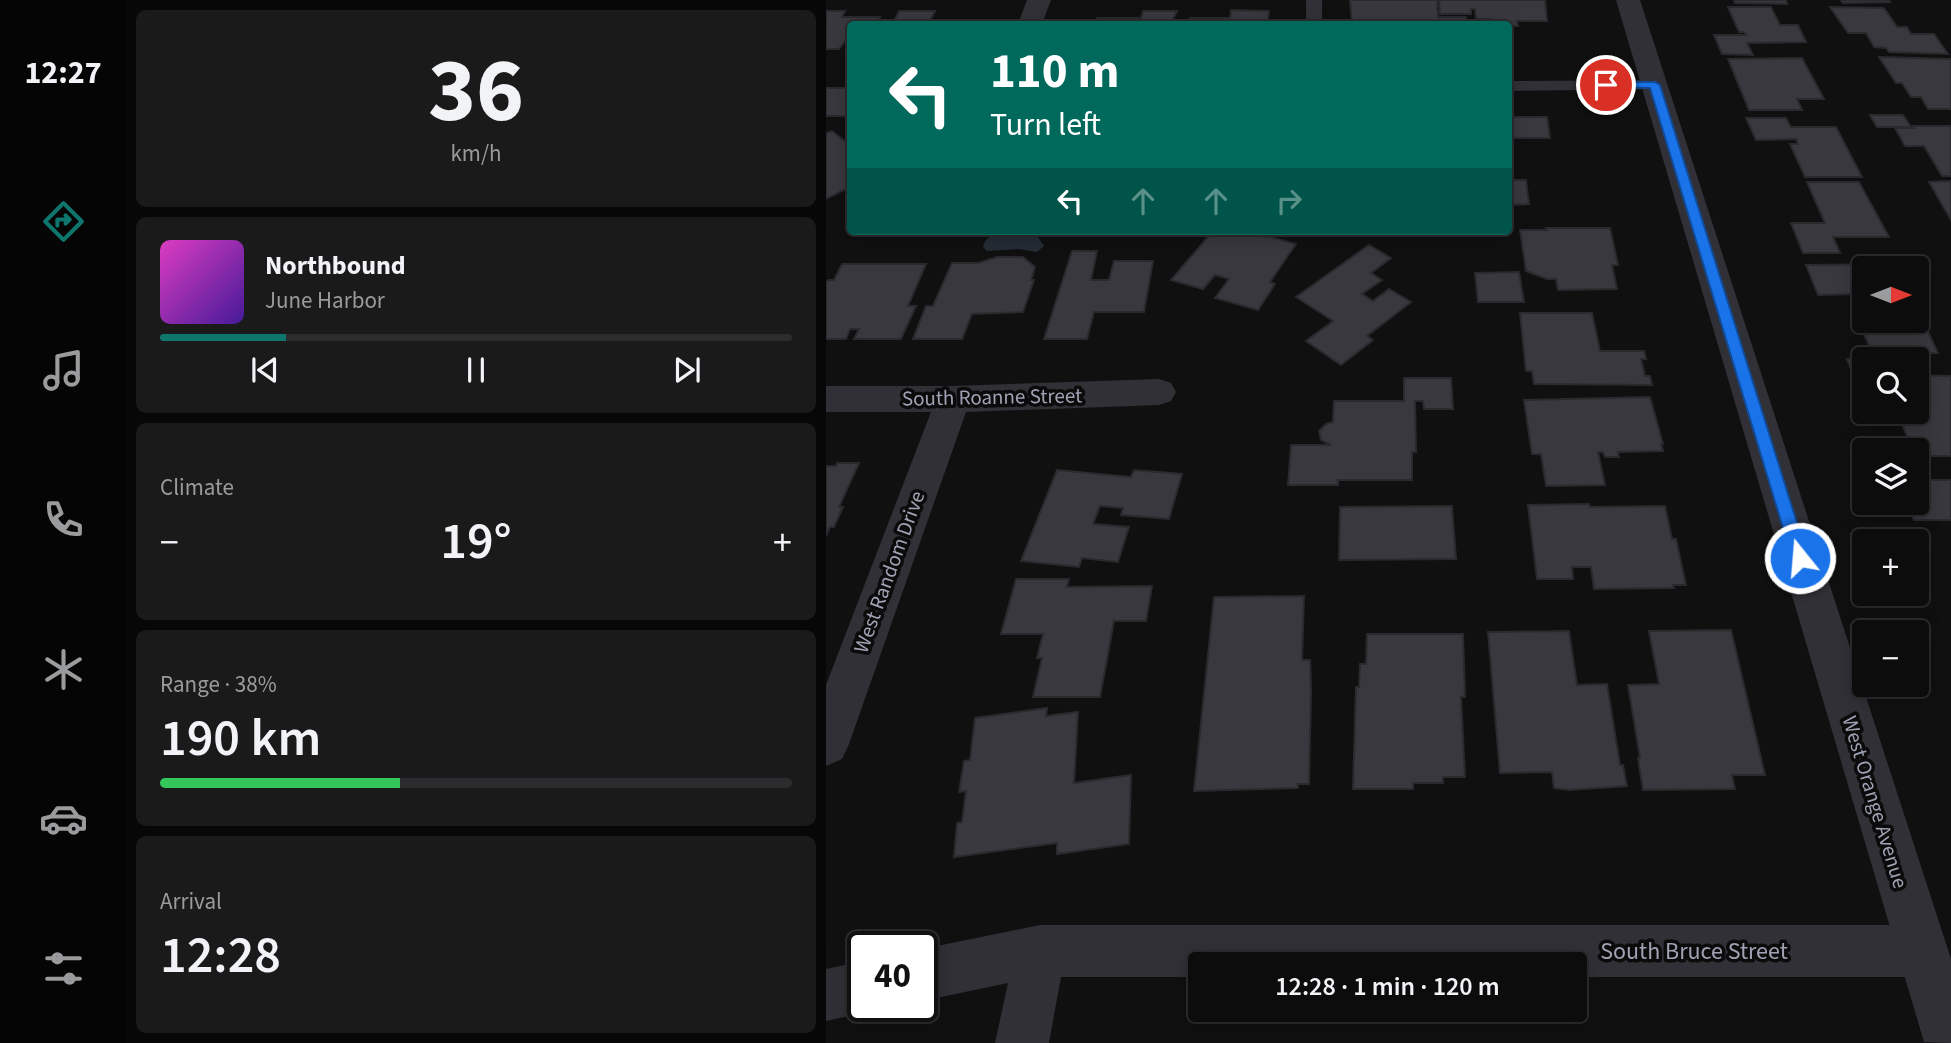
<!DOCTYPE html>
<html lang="en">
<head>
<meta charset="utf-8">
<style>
	body { margin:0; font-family:"Source Sans 3",sans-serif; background:#1a1a1b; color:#f1f3f6; height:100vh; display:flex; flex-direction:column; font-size:26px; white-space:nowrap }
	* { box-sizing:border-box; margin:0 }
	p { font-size:23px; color:#9a9b9d }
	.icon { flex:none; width:38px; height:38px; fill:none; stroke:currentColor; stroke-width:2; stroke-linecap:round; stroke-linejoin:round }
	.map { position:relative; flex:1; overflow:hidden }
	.panel { display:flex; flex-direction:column; gap:10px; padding:10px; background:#070707; width:700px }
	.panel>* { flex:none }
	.hud { position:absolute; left:21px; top:21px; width:665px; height:214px; border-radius:7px; box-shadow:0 4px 18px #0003,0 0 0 2px #2c2c2e; background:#00695c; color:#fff; overflow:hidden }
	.needle { width:46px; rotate:90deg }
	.tools { position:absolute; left:1026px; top:256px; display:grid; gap:14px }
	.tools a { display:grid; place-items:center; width:77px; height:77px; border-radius:7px; background:#0c0c0d; box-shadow:0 4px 18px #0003,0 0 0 2px #2c2c2e; font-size:35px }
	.speed { position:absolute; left:21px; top:931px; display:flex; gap:14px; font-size:35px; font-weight:700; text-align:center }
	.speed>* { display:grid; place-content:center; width:91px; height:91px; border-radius:50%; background:#0c0c0d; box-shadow:0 4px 18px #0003,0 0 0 2px #2c2c2e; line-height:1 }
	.speed .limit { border:4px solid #111; border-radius:10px; background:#fff; color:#111 }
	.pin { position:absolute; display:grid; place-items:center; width:60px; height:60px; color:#fff; margin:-30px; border:4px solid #fff; border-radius:50%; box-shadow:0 2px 7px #0007 }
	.me { position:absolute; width:77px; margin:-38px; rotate:343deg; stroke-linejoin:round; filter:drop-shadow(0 0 5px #0008) }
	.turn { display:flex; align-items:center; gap:24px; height:147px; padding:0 28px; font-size:32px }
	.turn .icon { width:91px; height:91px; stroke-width:2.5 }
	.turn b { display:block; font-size:49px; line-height:60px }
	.lanes { display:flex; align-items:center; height:66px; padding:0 28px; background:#0003; justify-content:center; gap:35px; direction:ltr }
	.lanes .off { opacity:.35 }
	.big { font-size:52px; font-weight:600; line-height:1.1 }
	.panel .tile { flex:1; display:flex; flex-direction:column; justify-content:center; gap:10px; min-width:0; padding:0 24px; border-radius:10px; background:#1a1a1b }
	.panel .dial { align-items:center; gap:0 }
	.dial b { font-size:91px; line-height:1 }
	.song { display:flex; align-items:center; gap:21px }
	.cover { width:84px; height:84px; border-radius:10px; background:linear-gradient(135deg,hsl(310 70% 55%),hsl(260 70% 35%)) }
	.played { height:7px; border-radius:4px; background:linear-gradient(90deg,#0f766e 20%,#2c2c2e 20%) }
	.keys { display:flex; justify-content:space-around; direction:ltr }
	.heat { display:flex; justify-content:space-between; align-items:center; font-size:38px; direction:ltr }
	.charge { height:10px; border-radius:5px; background:linear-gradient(90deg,#34c759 38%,#2c2c2e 0) }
	.trip { position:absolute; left:362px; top:952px; width:399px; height:70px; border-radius:7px; background:#0c0c0d; box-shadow:0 4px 18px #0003,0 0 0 2px #2c2c2e; font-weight:600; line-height:70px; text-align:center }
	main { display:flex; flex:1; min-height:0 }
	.dock { display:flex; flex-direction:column; width:126px; justify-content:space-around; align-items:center; background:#050505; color:#9a9b9d }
	.dock .icon { width:49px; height:49px }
	.dock .active { color:#0f766e }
	.dock b { font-size:32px; color:#f1f3f6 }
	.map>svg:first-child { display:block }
</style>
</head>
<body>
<main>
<nav class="dock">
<b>12:27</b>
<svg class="icon active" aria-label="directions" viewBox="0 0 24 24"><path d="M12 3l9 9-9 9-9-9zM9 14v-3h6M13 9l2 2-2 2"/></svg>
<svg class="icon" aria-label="music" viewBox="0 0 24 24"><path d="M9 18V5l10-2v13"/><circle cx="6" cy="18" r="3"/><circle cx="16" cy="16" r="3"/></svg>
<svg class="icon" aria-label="phone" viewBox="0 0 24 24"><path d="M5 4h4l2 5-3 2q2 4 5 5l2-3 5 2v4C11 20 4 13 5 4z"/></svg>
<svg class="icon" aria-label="climate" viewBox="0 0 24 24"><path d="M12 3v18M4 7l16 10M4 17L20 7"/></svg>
<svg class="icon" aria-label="car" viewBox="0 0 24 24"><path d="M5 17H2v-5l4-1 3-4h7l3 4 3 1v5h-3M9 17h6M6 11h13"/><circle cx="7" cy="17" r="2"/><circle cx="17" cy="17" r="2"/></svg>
<svg class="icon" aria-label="filters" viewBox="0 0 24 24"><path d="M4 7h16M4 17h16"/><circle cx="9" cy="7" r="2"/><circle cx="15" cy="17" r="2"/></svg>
</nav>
<section class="panel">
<div class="tile dial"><b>36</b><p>km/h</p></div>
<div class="tile">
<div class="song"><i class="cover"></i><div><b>Northbound</b><p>June Harbor</p></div></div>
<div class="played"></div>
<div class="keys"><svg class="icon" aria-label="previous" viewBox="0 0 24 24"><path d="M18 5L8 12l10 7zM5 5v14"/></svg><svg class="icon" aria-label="pause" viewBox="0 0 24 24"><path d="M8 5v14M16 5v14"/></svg><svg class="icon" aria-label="next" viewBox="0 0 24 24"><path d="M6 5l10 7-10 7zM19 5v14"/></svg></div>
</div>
<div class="tile"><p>Climate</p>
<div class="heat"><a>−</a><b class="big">19°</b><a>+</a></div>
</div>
<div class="tile"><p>Range · 38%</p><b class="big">190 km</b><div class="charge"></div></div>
<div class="tile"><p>Arrival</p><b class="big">12:28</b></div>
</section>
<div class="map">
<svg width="1125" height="1043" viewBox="0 0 1125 1043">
	<rect width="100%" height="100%" fill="#101011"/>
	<path fill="#252c35" d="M192,232L212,237L218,246L211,252L193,249L161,251L157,247C160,232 179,232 192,232Z"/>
	<g fill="#39383e" stroke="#2a292d" stroke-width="2">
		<polygon points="524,0 611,0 612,17 640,17 641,24 526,24"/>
		<polygon points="613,0 719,0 721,21 691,21 692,26 682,26 670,24 667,19 650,19 649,9 645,9 645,14 614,14"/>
		<polygon points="908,0 960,0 961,4 909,3"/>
		<polygon points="1015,0 1062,0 1064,2 1017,3"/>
		<polygon points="902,7 945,7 954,25 972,25 980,42 921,43 927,55 896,54 888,35 920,35 918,32 913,32"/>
		<polygon points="1004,7 1058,8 1071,27 1081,27 1085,34 1108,34 1122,54 1063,52 1060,48 1048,47 1040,33 1022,33"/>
		<polygon points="405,10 443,11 441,24 363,24 364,18 404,18"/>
		<polygon points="0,11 19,11 16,17 54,17 49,24 24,24 24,40 20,40 13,49 0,49"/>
		<polygon points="73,11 109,11 102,24 67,24"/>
		<polygon points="317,11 351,11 345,24 313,24"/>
		<polygon points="271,18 312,18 310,24 268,24"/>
		<polygon points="1053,57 1125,59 1125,109 1102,109 1095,97 1085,97 1076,83 1070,83"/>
		<polygon points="976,58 998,99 971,99 976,110 923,110 902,59"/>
		<polygon points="24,83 24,116 0,116 0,88 22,88"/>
		<polygon points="1044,115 1077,115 1085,127 1051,127"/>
		<polygon points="682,117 721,117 724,138 682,138"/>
		<polygon points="920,118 960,118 965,127 1010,127 1036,177 979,177 964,144 972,144 970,139 930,140"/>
		<polygon points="1087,126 1125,126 1125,176 1116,176 1098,146 1079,146 1069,128 1088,128"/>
		<polygon points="6,131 20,142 24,140 24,187 0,199 0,133"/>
		<polygon points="682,180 700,180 703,204 682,205"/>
		<polygon points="1125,181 1125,220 1103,182"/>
		<polygon points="981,182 1033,182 1063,237 1007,237 1014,253 977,253 965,223 999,223"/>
		<polygon points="720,228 784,228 792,265 786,265 791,289 732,290 730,279 721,279 700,271 694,230 721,230"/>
		<polygon points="387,231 444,237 470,244 444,282 449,284 432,310 389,298 403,279 389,275 377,289 345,280"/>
		<polygon points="543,245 565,258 545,273 556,280 536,294 547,301 563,289 585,302 541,336 547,340 515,365 480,341 507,321 470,297"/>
		<polygon points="246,251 271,251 265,280 283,280 288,261 327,261 318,312 268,312 261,339 218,339"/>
		<polygon points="171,257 197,257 209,267 205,280 208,280 197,312 146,314 136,339 87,339 100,306 107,306 126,263 152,263"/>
		<polygon points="16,264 100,264 82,306 90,306 75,339 28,339 33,329 24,329 20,339 0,339 0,283 2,280 8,280"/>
		<polygon points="1069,264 1070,268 1038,268 1038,310 1031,294 992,295 980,265"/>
		<polygon points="693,272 698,302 652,302 649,273"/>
		<polygon points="1090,306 1112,353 1061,353 1058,348 1044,348 1028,311 1038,311 1038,320 1090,320"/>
		<polygon points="694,313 766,313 774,351 818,351 820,359 815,359 819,376 824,376 826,385 708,384 706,371 700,371"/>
		<polygon points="1021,359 1038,359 1038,392 1034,392"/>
		<polygon points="1090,375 1125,376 1125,456 1090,456 1090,450 1087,450 1070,411 1090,411"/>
		<polygon points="578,378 625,378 627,409 598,409 597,401 589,401 590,452 586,452 586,480 512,480 512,485 462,485 465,445 505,445 495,440 493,431 500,424 507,422 508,401 578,401"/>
		<polygon points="824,397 837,444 835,444 837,451 792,452 793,457 779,457 777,452 772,452 779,485 720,486 715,454 706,454 698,400"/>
		<polygon points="11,463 33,463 13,507 17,507 8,527 4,527 0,536 0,466 10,466"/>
		<polygon points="231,470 305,477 308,470 356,474 343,519 295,515 297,508 274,506 267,524 303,527 292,562 256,558 253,567 195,561"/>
		<polygon points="1090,480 1125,480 1125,520 1088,520 1081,502 1090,502"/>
		<polygon points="763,504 764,507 839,506 846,539 850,539 860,585 847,585 848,588 768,589 765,567 746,567 747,579 711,579 702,505"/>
		<polygon points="626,506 630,559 513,560 514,507"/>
		<polygon points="190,579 243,579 241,587 326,586 320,621 288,621 274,697 207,697 216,658 211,658 217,634 175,634"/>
		<polygon points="478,596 476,660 484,660 485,689 483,784 472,784 472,788 368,791 388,597"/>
		<polygon points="905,630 939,775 906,775 909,789 817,790 812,758 814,758 802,685 833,684 823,631"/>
		<polygon points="743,631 751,685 781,684 794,765 797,765 801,786 743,790 728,788 726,772 674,773 662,632"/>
		<polygon points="541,634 637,634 639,697 635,697 639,777 617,777 617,783 587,783 587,789 527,789 530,687 533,687 534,664 540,664"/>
		<polygon points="221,708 220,716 252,712 248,783 305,775 303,844 231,854 231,843 128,857 131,823 136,822 140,791 133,792 138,761 144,760 149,718"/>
	</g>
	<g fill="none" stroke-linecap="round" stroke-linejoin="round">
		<g fill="#303036" fill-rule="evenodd">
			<rect x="480" y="0" width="16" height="24"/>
			<polygon points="829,80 835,81 838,85 835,89 682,91 682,81"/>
		</g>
		<g fill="#303036" fill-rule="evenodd">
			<polygon points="201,0 225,0 216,24 192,24"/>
			<polygon points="333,379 345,383 350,392 345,401 333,405 140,412 23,744 16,759 0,766 0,685 105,412 0,412 0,386 127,386"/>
			<polygon points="214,925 1095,925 1113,933 1121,951 1113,969 1095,977 749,977 749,964 374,964 374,977 235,977 223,1043 169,1043 182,983 96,1001 96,949"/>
			<polygon points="37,961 37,1006 54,1006 37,1013 0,1021 0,969"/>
		</g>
		<polygon fill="#303036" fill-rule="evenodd" points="790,0 814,0 1125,959 1125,1043 1098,1042"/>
	</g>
	<polygon fill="#1a73e8" stroke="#114b97" stroke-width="2" points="780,82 829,82 834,85 982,558 980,562 968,562 966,558 824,88 776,87 775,85"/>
	<g text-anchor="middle" stroke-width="7" stroke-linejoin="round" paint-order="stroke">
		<g font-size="21" fill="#9fa2b3" stroke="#0b0b0c">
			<text transform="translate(166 397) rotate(-1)" y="7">South Roanne Street</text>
			<text transform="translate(63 572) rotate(-70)" y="7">West Random Drive</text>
			<text transform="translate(1049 802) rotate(73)" y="7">West Orange Avenue</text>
		</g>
		<g font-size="24" fill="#9fa2b3" stroke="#0b0b0c">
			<text x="868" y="959">South Bruce Street</text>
		</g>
	</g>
</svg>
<div class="tools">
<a><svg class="needle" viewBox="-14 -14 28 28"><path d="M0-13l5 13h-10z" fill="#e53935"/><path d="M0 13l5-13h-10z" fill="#9a9b9d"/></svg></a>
<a><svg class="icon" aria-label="search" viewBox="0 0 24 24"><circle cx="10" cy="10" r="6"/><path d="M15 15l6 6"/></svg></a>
<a><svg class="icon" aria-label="layers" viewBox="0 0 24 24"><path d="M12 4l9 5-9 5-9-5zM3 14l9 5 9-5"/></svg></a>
<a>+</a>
<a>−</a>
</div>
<div class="speed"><div class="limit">40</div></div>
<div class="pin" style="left:780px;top:85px;background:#d93025"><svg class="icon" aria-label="arrive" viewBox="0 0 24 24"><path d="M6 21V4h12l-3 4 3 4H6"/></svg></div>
<svg class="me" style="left:974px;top:558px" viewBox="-20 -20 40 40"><circle r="17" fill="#1a73e8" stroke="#fff" stroke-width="3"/><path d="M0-11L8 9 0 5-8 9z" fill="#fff"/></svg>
<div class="trip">12:28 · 1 min · 120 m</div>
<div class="hud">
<div class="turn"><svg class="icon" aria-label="left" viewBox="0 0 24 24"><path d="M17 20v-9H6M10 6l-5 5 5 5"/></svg><div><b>110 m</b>Turn left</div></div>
<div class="lanes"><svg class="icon" aria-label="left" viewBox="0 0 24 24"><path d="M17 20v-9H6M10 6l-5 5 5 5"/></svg><svg class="icon off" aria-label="ahead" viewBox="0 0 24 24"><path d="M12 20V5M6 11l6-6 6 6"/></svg><svg class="icon off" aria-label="ahead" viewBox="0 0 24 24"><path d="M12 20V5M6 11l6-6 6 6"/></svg><svg class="icon off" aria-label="right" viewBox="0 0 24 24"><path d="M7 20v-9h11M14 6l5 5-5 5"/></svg></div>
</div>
</div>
</main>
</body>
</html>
